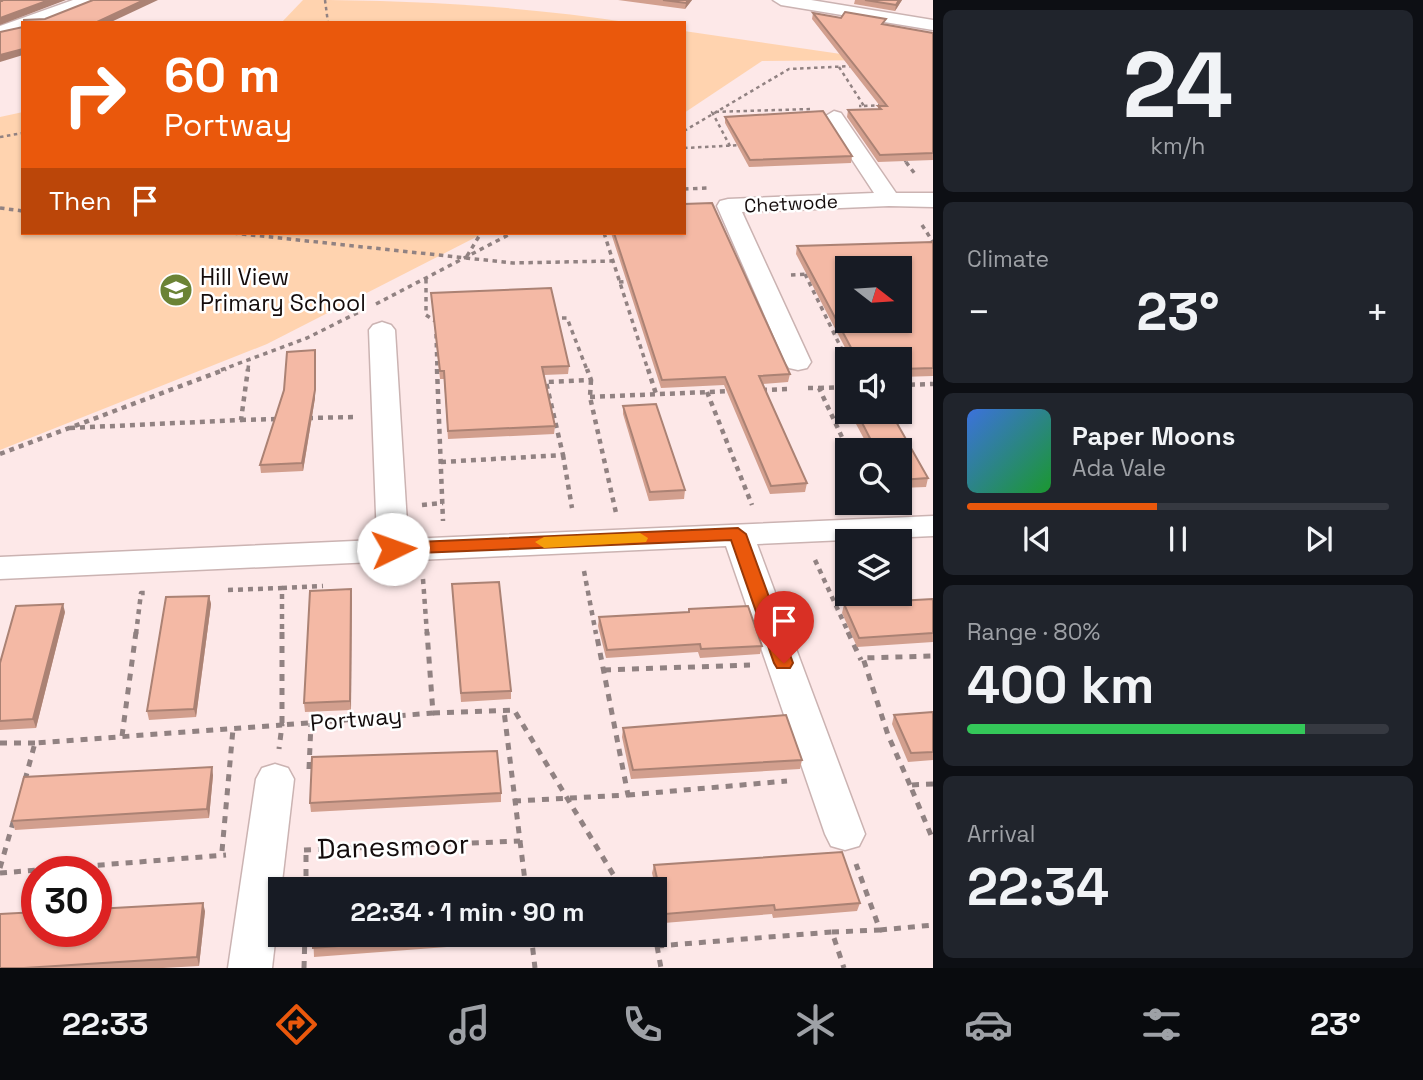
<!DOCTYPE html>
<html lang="en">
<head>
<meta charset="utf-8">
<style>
	body { margin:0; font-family:"Space Grotesk",sans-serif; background:#20242c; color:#f1f3f6; height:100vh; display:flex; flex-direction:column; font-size:26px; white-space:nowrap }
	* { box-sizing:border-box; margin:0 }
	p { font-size:23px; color:#9ea1a6 }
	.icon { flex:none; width:38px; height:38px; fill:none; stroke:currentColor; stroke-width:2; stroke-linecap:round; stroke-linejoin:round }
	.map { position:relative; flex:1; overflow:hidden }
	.sheet { display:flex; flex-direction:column; gap:10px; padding:10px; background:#0d0f14; width:490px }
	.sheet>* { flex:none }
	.guide { position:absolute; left:21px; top:21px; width:665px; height:214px; border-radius:0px; box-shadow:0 2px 5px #0004; background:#ea580c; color:#fff; overflow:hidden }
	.needle { width:46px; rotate:107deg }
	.fabs { position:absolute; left:835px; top:256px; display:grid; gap:14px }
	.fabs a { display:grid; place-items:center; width:77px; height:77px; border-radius:0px; background:#171b24; box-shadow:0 2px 5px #0004; font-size:35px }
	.speed { position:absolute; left:21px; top:856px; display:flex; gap:14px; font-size:35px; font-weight:700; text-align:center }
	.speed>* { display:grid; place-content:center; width:91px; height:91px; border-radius:50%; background:#171b24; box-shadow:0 2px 5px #0004; line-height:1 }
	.speed .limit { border:10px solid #d22; background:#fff; color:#111 }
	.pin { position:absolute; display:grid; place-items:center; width:60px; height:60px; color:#fff; margin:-72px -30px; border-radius:50% 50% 50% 0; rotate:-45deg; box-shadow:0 0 7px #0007 }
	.pin .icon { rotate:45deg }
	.me { position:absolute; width:77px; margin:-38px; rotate:87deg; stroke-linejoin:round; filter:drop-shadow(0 0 5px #0008) }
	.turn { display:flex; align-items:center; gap:24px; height:147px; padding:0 28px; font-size:32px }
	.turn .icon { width:91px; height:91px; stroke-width:2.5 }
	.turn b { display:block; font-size:49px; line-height:60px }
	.then { display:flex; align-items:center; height:66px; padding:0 28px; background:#0003; gap:14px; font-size:26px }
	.big { font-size:52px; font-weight:700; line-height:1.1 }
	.sheet .card { flex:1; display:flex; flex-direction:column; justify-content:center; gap:10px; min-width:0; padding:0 24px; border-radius:10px; background:#20242c }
	.sheet .dial { align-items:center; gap:0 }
	.dial b { font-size:91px; line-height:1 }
	.song { display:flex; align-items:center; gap:21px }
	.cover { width:84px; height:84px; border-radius:10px; background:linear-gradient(135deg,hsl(220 70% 55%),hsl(130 70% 35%)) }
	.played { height:7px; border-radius:4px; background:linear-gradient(90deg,#ea580c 45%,#363941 45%) }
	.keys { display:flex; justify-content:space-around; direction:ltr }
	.heat { display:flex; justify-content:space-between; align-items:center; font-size:38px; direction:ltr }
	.charge { height:10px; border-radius:5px; background:linear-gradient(90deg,#34c759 80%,#363941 0) }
	.trip { position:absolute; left:268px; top:877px; width:399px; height:70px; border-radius:0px; background:#171b24; box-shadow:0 2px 5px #0004; font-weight:700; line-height:70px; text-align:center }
	.dock { display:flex; height:112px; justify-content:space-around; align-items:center; background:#090b0e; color:#9ea1a6 }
	.dock .icon { width:49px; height:49px }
	.dock .selected { color:#ea580c }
	.dock b { font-size:32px; color:#f1f3f6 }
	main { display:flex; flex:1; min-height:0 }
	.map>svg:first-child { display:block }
</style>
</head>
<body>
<main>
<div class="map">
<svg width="933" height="968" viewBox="0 0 933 968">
	<rect width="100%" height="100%" fill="#fde8e8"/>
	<g fill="#ffd3af">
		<path d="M303,0C413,0 524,6 632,23H281Z"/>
		<polygon points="684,31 882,60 762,61 684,113"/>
		<polygon points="23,112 23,233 484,233 267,344 0,450 0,117"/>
	</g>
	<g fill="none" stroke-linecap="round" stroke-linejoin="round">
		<defs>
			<g id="minor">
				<polygon points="73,0 96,0 94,3 45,23 23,23 23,31 0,37 0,26"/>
				<polygon points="773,0 811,0 933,20 933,30 781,5"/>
				<polygon points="834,111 841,113 896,193 933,193 933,207 889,206 742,212 811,362 807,368 798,370 789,368 785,362 717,206 720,201 728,199 874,193 824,117"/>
				<polygon points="382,322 391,325 395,330 408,539 933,516 933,536 757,544 865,834 859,846 845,850 831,846 825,834 726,546 0,579 0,557 377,540 369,330 373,325"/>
				<polygon points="275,764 288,768 294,779 272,968 228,968 256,779 262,768"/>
			</g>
		</defs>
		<use href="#minor" stroke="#cbb3b2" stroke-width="3"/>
		<g stroke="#918282" stroke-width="2.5" stroke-dasharray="3.5 3.5" stroke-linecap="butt">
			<polyline points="325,0 328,23"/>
			<polyline points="839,67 864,106 859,106"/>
			<polyline points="864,106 884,105"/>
			<polyline points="684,131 789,69 852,66"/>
			<polyline points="0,137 23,133"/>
			<polyline points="730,146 712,112 811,109"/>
			<polyline points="684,148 743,145"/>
			<polyline points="904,159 907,164"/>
		</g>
		<g stroke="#918282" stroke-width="3.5" stroke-dasharray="4.5 4.5" stroke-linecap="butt">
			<polyline points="906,162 915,174"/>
			<polyline points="684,189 708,188"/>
			<polyline points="0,208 23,211"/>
			<polyline points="922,225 933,242"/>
			<polyline points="233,233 513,263 612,261"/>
			<polyline points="604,233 648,370"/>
			<polyline points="467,256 481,233"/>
			<polyline points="805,274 847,360"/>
			<polyline points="791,275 810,274"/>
			<polyline points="426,279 426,315 435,321"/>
			<polyline points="619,282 632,281"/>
			<polyline points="376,304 512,233"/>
			<polyline points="553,318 567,318 587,370"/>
			<polyline points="436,334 437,370"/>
			<polyline points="221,370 307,338 359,312"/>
			<polyline points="248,370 249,360"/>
		</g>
		<g stroke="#918282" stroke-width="4.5" stroke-dasharray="5 5" stroke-linecap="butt">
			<polyline points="437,369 443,521"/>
			<polyline points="648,369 656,394"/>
			<polyline points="591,380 590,397 616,513"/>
			<polyline points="900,385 933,384"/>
			<polyline points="808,388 819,388 848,450"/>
			<polyline points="819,388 847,387"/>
			<polyline points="762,390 789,389"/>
			<polyline points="707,392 752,505"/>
			<polyline points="590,397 733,391"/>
			<polyline points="308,418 356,417"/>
			<polyline points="241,420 279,419"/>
			<polyline points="70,428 241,420 248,369"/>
			<polyline points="0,454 226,369"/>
			<polyline points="563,455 572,508"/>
			<polyline points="441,462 563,455 546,382 591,380 587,369"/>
			<polyline points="422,505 443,503"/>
			<polyline points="815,560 849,634"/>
			<polyline points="584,571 596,634"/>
			<polyline points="423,579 427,634"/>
			<polyline points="282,588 323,586"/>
			<polyline points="228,590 282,588 282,634"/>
			<polyline points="136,634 141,593 145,593"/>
		</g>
		<g stroke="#918282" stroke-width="5" stroke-dasharray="7 7" stroke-linecap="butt">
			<polyline points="282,632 282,725 433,713 427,632"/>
			<polyline points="848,632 861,660"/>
			<polyline points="604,670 750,665"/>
			<polyline points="433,713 514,710 622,889"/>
			<polyline points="122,736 136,632"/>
			<polyline points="0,743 35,743"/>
			<polyline points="309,769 311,723"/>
			<polyline points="25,780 35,743 282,725 279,749"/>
			<polyline points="933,784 910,785 933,840"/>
			<polyline points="910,785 888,735 863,658 933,656"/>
			<polyline points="628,795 787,781"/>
			<polyline points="514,801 628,795 596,632"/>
			<polyline points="520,841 526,889"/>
			<polyline points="304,850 520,841 504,711"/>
			<polyline points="222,851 233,729"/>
			<polyline points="306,855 306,889"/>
			<polyline points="0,868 14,819"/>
			<polyline points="0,873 226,855"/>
			<polyline points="880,930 933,925"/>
			<polyline points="832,932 880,930 856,864"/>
			<polyline points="531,934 535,968"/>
			<polyline points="650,934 657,946 661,968"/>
			<polyline points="657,946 832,932 844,968"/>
			<polyline points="304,968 305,934"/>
		</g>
		<use href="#minor" fill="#fff" fill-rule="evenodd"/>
	</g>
	<g fill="#d29f8e">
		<polygon points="618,0 692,0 685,9"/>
		<polygon points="855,0 902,0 895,11 854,4"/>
		<polygon points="813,13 933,33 933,160 878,162 847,117 848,110 878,109 878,106 880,106 812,19"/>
		<polygon points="725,117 852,156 851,163 749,167 725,123"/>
		<polygon points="611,233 684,233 790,374 788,382 763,384 807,483 805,492 770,494 724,385 661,388"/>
		<polygon points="933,242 933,376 900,377 900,359 851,359 796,254 797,246"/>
		<polygon points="431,293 569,366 568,374 544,375 555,426 554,434 448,439 444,379 440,379"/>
		<polygon points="316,358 315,398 303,471 261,473 260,465"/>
		<polygon points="623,406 685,490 684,499 649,501 623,414"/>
		<polygon points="849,411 890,411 928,478 926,487 900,488 900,450 870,450"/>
		<polygon points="452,584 511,691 511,699 461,702"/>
		<polygon points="351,589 351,710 305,712 304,703"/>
		<polygon points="209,596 211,604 196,717 149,720 147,711"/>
		<polygon points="933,599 933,642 857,647 842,613 844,604"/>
		<polygon points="689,609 762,646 760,654 700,658 698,652 606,658 598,626 599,617 688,612"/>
		<polygon points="65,612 36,728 0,730 0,663"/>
		<polygon points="933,712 933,760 908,762 892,724 894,715"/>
		<polygon points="623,728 802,760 800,769 631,779 622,737"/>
		<polygon points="213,775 209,818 15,830 12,821"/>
		<polygon points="501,793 501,802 311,812 310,803"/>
		<polygon points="654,865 860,903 857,911 773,918 772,914 664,923 652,873"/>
		<polygon points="205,911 199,966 163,968 0,968"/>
		<polygon points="313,934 514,934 513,942 314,957"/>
	</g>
	<g fill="#ab8274">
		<polygon points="49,0 66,0 0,25 0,18"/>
		<polygon points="144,0 158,0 109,23 95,23"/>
		<polygon points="688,0 692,0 685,9 686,3"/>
		<polygon points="899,0 902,0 895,11 896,5"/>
		<polygon points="23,49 23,55 0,62 0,55"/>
		<polygon points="315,350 315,398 303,471 302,463"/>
		<polygon points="351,589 352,598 351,710 350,701"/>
		<polygon points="209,596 211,604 196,717 194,709"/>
		<polygon points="63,604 65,612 36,728 33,719"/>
		<polygon points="212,767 213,775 209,818 207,809"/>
		<polygon points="203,903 205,911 199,966 197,957"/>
	</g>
	<g fill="#f4b9a5" stroke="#ab8274" stroke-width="2" fill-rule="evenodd">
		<polygon points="0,0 49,0 0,18 0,1 1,1"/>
		<polygon points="93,0 144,0 95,23 24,23 24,20 45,19"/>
		<polygon points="663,0 688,0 686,3"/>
		<polygon points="865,0 899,0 896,5"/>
		<polygon points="845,12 886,19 882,24 933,33 933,153 880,155 848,110 881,109 878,106 887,106 813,13 841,18"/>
		<polygon points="23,27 23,49 0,55 0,32"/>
		<polygon points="823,111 852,156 750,160 725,117"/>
		<polygon points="712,203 790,374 759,376 807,483 771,486 725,377 662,380 614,233 684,233 684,204"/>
		<path d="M933,242V368L900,369V359H857L797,246ZM847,268H900V320H847Z"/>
		<polygon points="551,288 569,366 542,367 555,426 448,431 444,371 440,371 431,293"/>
		<polygon points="315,350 315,390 302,463 260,465 284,390 287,352"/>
		<polygon points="656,404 685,490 650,492 623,406"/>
		<polygon points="856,411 890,411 928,478 900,480 900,450 876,450"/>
		<polygon points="499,582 511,691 461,693 452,584"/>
		<polygon points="351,589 350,701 304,703 310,591"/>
		<polygon points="209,596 194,709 147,711 166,597"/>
		<polygon points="933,599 933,633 859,638 844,604"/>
		<polygon points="63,604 33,719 0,721 0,663 16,606"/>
		<polygon points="748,606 762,646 701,649 700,644 607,650 599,617 689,612 689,609"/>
		<polygon points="933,712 933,752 911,753 894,715"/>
		<polygon points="786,715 802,760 633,770 623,728"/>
		<polygon points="497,751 501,793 310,803 312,757"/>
		<polygon points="212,767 207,809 12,821 24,777"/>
		<polygon points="842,852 860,903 775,910 774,905 665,914 654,865"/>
		<polygon points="509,881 510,889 426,889 426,885"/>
		<polygon points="203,903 197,957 24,968 0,968 0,914 37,912 37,931 96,931 96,909"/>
		<polygon points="313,934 496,934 313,948"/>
	</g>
	<polygon fill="#ea580c" stroke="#983908" stroke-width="2" points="738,528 746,534 793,663 790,668 777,668 774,663 731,540 393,554 385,549 393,543"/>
	<polygon fill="#f59e0b" points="640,533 648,538 646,542 544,548 535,542 544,537"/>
	<defs>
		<symbol id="school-disc" viewBox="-11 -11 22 22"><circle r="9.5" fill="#6b8335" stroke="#fff"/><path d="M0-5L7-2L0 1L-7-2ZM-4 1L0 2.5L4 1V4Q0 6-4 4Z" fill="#fff"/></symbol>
	</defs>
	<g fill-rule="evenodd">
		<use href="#school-disc" x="157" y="271" width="38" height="38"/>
	</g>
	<g text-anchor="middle" stroke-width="5" stroke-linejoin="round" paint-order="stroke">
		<g font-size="19" fill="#140c0c" stroke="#fff">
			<text transform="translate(791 203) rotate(-3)" y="7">Chetwode</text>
		</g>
		<g font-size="23" fill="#140c0c" stroke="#fff" text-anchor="start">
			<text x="200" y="285">Hill View<tspan x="200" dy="26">Primary School</tspan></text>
		</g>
		<g font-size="23" fill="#140c0c" stroke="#fff">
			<text transform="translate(356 719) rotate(-5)" y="8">Portway</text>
		</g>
		<g font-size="28" fill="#140c0c" stroke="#fff">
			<text transform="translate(393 846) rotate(-2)" y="10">Danesmoor</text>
		</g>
	</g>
</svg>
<div class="fabs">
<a><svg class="needle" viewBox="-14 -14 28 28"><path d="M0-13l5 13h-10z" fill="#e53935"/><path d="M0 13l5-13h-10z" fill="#9ea1a6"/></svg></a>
<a><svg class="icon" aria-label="sound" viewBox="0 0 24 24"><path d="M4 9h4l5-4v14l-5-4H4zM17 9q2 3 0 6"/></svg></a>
<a><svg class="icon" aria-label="search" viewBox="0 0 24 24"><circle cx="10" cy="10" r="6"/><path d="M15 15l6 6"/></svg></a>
<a><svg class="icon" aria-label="layers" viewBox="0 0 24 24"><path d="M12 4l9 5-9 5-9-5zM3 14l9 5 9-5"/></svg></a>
</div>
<div class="speed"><div class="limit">30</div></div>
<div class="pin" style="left:784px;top:663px;background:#d93025"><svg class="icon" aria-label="arrive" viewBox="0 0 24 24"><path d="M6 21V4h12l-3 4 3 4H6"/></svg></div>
<svg class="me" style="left:393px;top:549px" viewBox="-20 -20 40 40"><circle r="19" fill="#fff"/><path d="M0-13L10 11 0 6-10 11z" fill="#ea580c"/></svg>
<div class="trip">22:34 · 1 min · 90 m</div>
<div class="guide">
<div class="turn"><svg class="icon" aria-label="right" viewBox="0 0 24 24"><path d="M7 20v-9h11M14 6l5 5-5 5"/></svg><div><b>60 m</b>Portway</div></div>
<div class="then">Then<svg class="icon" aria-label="arrive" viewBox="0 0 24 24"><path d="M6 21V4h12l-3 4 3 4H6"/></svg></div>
</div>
</div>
<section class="sheet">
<div class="card dial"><b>24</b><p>km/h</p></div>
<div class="card"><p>Climate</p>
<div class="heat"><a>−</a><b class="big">23°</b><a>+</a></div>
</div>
<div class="card">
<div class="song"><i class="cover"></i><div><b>Paper Moons</b><p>Ada Vale</p></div></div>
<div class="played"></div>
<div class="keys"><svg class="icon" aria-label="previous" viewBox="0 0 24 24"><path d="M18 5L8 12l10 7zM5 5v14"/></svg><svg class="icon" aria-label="pause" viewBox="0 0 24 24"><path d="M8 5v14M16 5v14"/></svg><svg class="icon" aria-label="next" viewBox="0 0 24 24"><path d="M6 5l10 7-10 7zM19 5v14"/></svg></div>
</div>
<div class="card"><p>Range · 80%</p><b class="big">400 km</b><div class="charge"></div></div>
<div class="card"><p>Arrival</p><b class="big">22:34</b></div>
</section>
</main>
<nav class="dock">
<b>22:33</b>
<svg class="icon selected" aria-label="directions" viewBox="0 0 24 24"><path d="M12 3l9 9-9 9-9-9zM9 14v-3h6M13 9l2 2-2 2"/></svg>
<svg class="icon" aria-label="music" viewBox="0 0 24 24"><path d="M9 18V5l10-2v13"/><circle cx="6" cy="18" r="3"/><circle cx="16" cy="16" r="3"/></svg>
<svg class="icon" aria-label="phone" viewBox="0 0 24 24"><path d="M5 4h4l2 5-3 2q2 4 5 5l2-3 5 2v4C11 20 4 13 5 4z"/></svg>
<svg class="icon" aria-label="climate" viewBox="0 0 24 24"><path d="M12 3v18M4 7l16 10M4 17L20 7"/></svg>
<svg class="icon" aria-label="car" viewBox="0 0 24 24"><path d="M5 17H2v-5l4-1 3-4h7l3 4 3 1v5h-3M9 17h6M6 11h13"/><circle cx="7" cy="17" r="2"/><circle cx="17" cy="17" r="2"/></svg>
<svg class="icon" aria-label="filters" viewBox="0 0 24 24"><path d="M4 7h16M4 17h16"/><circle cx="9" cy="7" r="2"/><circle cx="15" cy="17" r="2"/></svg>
<b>23°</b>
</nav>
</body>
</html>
